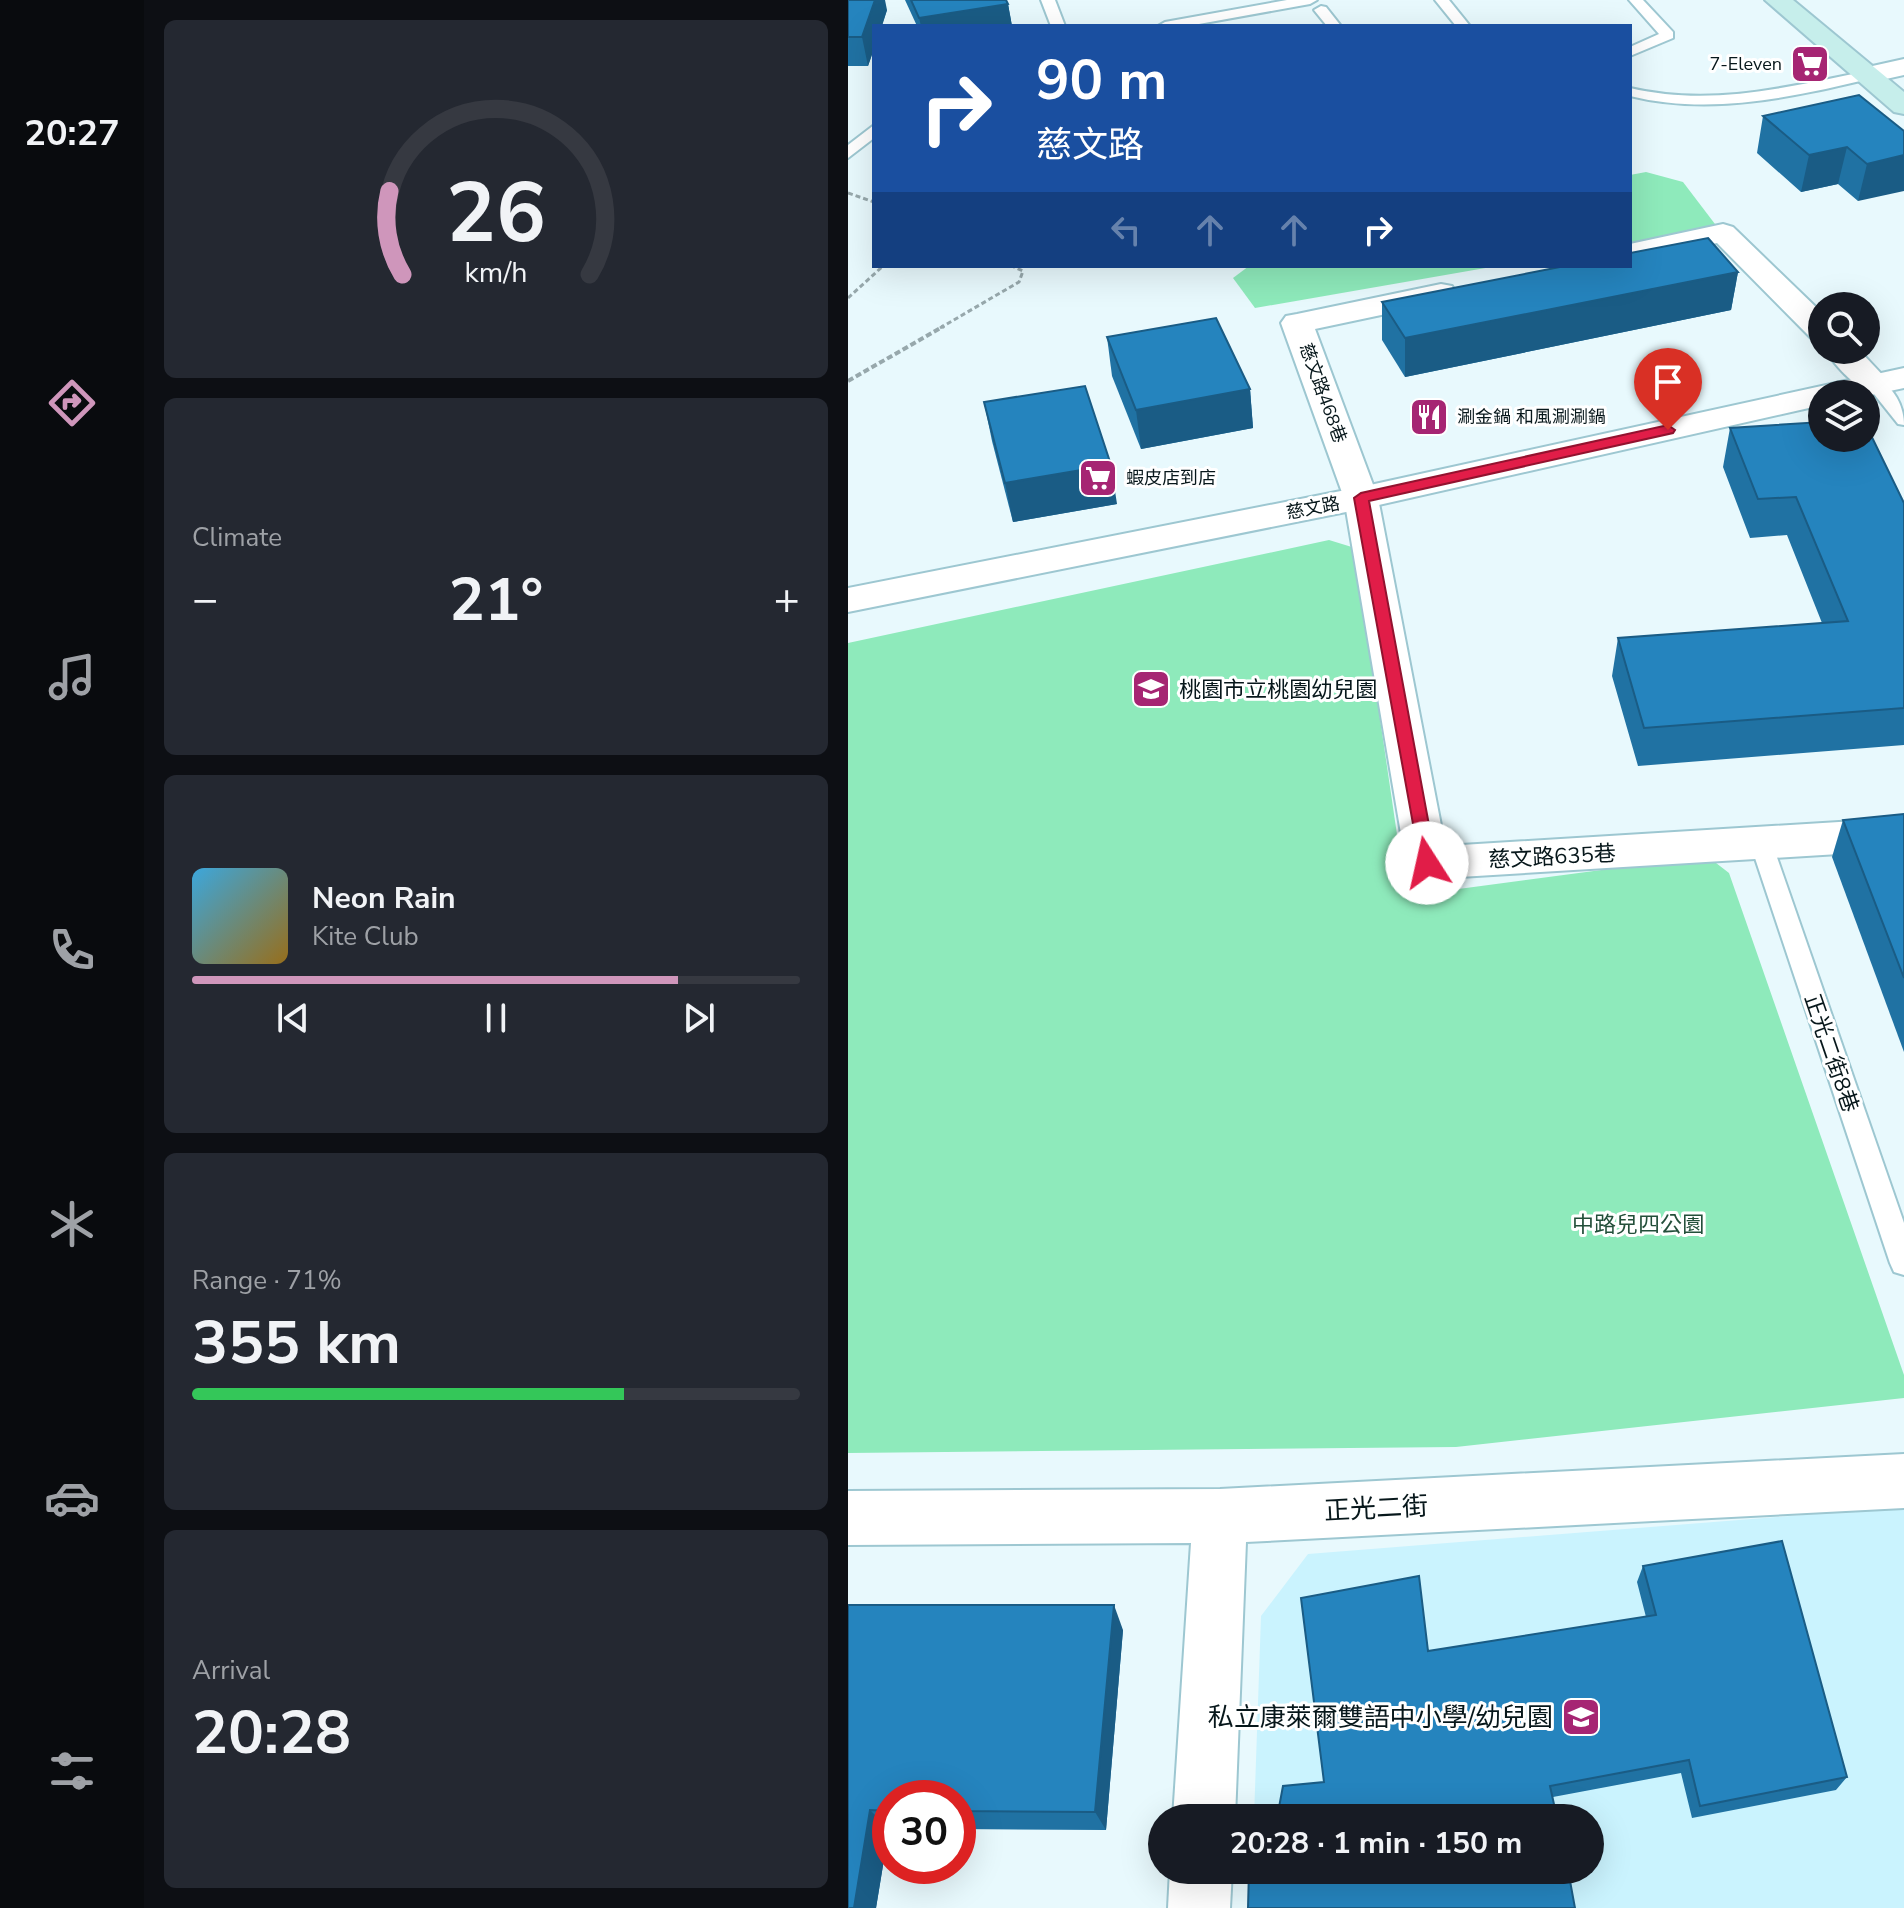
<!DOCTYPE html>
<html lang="en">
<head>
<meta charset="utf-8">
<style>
	body { margin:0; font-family:"Nunito Sans","Noto Sans TC",sans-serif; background:#242831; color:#f1f3f6; height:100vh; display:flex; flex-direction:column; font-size:30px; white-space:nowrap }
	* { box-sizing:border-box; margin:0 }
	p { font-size:26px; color:#9ea1a6 }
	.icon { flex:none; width:44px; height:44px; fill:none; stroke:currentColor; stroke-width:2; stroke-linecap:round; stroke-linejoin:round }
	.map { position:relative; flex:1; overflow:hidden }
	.drawer { display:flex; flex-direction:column; gap:20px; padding:20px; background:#0d0f14; width:704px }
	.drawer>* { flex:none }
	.top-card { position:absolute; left:24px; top:24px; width:760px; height:244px; border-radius:0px; box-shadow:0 8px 32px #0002; background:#1a4fa0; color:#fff; overflow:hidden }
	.buttons { position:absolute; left:960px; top:292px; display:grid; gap:16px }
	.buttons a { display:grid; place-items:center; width:72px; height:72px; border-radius:50%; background:#171b24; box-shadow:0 8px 32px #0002; font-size:40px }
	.speed { position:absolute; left:24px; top:1780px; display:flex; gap:16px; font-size:40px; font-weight:700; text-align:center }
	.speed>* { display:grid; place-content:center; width:104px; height:104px; border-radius:50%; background:#171b24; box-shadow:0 8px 32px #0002; line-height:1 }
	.speed .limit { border:12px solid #d22; background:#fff; color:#111 }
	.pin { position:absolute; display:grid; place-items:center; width:68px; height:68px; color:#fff; margin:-82px -34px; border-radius:50% 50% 50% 0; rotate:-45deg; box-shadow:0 0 8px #0007 }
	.pin .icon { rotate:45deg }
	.me { position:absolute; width:88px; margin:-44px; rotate:350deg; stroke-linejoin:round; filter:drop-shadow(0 0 6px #0008) }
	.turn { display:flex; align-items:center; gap:28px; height:168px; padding:0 32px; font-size:36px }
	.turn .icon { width:104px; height:104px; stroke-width:2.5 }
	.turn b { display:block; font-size:56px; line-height:68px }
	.lanes { display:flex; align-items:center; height:76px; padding:0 32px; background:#0003; justify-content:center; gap:40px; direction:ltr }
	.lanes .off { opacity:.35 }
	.big { font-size:60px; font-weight:700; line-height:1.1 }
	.drawer .widget { flex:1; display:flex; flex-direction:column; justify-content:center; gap:12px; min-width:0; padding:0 28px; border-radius:12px; background:#242831 }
	.drawer .dial { align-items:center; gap:0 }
	.dial svg { height:208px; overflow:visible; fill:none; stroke:#363941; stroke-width:7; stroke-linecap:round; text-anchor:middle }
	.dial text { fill:#f1f3f6; stroke:none }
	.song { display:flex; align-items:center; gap:24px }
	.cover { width:96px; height:96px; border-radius:12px; background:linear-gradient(135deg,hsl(200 70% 55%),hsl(40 70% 35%)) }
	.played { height:8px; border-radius:4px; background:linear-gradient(90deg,#cf96bb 80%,#363941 80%) }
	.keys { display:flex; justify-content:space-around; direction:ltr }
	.heat { display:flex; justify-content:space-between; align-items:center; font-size:44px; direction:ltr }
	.charge { height:12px; border-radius:6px; background:linear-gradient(90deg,#34c759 71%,#363941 0) }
	.trip { position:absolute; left:300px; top:1804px; width:456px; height:80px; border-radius:40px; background:#171b24; box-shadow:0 8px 32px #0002; font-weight:700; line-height:80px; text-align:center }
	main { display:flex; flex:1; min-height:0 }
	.tabs { display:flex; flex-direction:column; width:144px; justify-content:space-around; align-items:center; background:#090b0e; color:#9ea1a6 }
	.tabs .icon { width:56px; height:56px }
	.tabs .selected { color:#cf96bb }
	.tabs b { font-size:36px; color:#f1f3f6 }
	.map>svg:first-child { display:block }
</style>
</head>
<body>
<main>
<nav class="tabs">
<b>20:27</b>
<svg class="icon selected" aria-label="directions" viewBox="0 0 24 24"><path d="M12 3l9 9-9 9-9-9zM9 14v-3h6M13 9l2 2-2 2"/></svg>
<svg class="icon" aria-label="music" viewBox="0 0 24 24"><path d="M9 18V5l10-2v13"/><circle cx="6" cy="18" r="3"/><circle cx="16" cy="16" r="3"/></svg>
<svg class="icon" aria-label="phone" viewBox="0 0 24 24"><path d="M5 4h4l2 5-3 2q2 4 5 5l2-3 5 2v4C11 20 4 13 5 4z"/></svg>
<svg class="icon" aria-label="climate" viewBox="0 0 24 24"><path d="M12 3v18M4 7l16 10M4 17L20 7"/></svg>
<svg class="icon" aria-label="car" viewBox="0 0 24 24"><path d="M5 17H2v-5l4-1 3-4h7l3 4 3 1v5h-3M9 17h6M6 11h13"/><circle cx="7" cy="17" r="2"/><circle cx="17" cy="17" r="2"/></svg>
<svg class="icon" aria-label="filters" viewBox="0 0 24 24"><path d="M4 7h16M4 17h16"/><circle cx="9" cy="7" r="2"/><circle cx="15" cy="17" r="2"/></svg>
</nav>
<section class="drawer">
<div class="widget dial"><svg viewBox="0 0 100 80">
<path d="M14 69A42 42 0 1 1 86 69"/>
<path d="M14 69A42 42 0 0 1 9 37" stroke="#cf96bb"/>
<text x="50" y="56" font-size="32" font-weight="700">26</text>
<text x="50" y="72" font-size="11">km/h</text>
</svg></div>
<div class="widget"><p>Climate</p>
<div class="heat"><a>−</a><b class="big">21°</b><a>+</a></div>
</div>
<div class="widget">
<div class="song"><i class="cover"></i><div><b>Neon Rain</b><p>Kite Club</p></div></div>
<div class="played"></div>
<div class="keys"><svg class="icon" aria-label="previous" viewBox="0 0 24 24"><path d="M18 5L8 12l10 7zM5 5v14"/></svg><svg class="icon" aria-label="pause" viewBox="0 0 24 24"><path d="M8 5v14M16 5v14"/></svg><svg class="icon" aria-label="next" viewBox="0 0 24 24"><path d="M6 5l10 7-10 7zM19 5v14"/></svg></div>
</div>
<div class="widget"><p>Range · 71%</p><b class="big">355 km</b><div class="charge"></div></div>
<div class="widget"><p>Arrival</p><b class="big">20:28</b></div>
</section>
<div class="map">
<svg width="1056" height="1908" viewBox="0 0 1056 1908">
	<rect width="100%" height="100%" fill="#e8f9fd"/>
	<polygon fill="#caf3fe" points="1056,1507 1056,1908 404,1908 405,1870 742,1870 742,1818 406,1818 413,1616 460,1554"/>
	<g fill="#8eeabb">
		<polygon points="798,172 835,182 870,228 782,243 782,175"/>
		<polygon points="401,266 649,266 407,308 385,278"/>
		<polygon points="481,540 507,548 558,896 859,856 881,873 1056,1375 1056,1398 608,1447 0,1453 0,643"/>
	</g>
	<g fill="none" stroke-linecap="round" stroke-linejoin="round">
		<defs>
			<g id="service">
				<polygon points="193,0 207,0 217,26 203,26"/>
				<polygon points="439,0 469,0 462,4 340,26 310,26 317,22"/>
				<polygon points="587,0 601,0 622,26 608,26"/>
				<polygon points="781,0 795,0 825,32 825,38 782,56 782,47 811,34"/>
				<polygon points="473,6 478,7 493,26 479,26 466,10"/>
				<path d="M1020,71L1027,75L1025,78C945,97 863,116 782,96V88C863,107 940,87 1020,71Z"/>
				<polygon points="26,125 26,138 0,158 0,145"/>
				<path d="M1027,379C1046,385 1056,407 1056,425L1050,424L1018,384Z"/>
				<polygon points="913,834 921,837 924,843 1056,1223 1056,1275 1046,1272 1042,1263 902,843 905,837"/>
			</g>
			<g id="minor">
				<polygon points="1056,59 1056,75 1020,83 1011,81 1007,75 1011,69"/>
				<polygon points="875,224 885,227 974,313 974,340 963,338 869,243 782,262 782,244"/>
				<polygon points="593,284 604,286 608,293 604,300 467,329 530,498 597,846 1056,818 1056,850 579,879 564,874 558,863 496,498 433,323 438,316 449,314"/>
				<path d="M977,350H1011L1043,384L1039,391C1013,397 991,370 977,350Z"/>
				<polygon points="1056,1454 1056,1508 398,1542 387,1818 325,1818 343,1543 0,1545 0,1491 372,1489"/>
				<polygon points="322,1870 384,1870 382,1908 320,1908"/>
			</g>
			<polygon id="tertiary" points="1056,368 1056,388 1018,396 974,394 974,405 513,509 0,612 0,588 513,487"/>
			<polygon id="secondary" points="917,0 945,0 1056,92 1056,114 1046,112"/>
		</defs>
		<use href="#service" stroke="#9dc7d1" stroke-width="4"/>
		<use href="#minor" stroke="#9dc7d1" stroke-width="4"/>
		<use href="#tertiary" stroke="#9dc7d1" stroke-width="4"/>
		<use href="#secondary" stroke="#9dc7d1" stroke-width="4"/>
		<g stroke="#97a8ac" stroke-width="3" stroke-dasharray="5 3" stroke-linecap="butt">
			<polyline points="0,193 26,202"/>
			<polyline points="0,298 35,266"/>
			<polyline points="92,328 171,282 175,271 164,266"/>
		</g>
		<polyline stroke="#97a8ac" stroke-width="4" stroke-dasharray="6 3" stroke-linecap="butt" points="0,381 96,326"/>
		<use href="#service" fill="#fff" fill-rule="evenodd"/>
		<use href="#minor" fill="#fff" fill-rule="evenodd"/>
		<use href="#tertiary" fill="#fff" fill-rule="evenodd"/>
		<use href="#secondary" fill="#c6eeeb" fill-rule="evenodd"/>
	</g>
	<g fill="#2072a3">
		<polygon points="0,0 39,10 20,66 0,66"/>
		<polygon points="57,0 158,0 160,4 164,26 69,26"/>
		<polygon points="915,116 1056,131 1010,201 990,184 953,192 909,153"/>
		<polygon points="890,272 883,310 557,377 534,340 534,302"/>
		<polygon points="259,337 402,389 405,428 293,449 264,376"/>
		<polygon points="136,402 269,504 165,522 144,441"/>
		<polygon points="882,428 1056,503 1056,745 790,766 764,676 770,638 974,623 939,535 902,538 875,467"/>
		<polygon points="1056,814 1056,1052 984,857 995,820"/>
		<polygon points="795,1566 999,1777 988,1790 844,1818 833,1773 705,1797 476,1782 580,1651 798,1617 789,1582"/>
		<polygon points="0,1605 275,1630 258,1830 110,1829 110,1798 42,1798 42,1829 41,1829 28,1908 0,1908"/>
	</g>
	<g fill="#1a5c85">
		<polygon points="27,0 37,0 39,10 34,26 26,26 26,49 20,66 14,37"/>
		<polygon points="160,4 164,26 73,26 71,18"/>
		<polygon points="999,147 990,184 953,192 961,155"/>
		<polygon points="1056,155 1056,191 1010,201 1019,164"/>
		<polygon points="890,272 883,310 557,377 557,338"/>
		<polygon points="402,389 405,428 293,449 288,410"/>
		<polygon points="263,465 269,504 165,522 157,483"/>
		<polygon points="266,1605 275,1630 258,1830 247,1812"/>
		<polygon points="22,1810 41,1829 28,1908 6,1908"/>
	</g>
	<g fill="#2584be" stroke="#1a5c85" stroke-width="2">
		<polygon points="0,0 27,0 14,37 0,37"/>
		<polygon points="63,0 158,0 160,4 71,18"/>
		<polygon points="1011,95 1056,131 1056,155 1019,164 999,147 961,155 915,116"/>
		<polygon points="860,238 890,272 557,338 534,302 717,266 782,266 782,253"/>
		<polygon points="368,318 402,389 288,410 259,337"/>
		<polygon points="237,386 263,465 157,483 136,402"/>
		<polygon points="974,422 974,438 1018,438 1018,425 1056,503 1056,708 796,728 770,638 1000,621 948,497 910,499 882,428"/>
		<polygon points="1056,814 1056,978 995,820"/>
		<polygon points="934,1541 999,1777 852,1806 841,1760 702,1786 709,1818 429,1818 435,1786 476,1782 453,1598 571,1576 580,1651 808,1615 795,1566"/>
		<polygon points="0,1605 266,1605 247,1812 110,1811 110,1798 42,1798 42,1811 22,1810 6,1908 0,1908"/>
		<polygon points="401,1870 720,1870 727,1908 400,1908"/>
	</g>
	<polygon fill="#e11d48" stroke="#92132f" stroke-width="2" points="820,425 827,430 825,433 521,501 588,863 586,868 573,868 506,498 513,493"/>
	<defs>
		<symbol id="supermarket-square" viewBox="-11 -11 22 22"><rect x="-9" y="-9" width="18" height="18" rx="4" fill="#a62573" stroke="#fff"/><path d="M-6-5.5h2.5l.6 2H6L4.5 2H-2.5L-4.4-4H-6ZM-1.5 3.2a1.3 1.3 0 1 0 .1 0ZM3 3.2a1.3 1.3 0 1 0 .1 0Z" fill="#fff"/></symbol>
		<symbol id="restaurant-square" viewBox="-11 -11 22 22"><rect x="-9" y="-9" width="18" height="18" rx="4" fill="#a62573" stroke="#fff"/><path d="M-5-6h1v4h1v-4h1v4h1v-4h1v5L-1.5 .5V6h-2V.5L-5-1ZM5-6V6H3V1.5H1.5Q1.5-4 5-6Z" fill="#fff"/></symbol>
		<symbol id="school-square" viewBox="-11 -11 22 22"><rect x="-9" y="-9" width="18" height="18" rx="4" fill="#a62573" stroke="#fff"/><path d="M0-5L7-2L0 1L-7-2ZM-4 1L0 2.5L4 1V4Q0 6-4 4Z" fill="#fff"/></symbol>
	</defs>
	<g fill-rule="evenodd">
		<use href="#supermarket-square" x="940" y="42" width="44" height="44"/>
		<use href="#restaurant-square" x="559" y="395" width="44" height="44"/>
		<use href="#supermarket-square" x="228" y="456" width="44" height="44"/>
		<use href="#school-square" x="281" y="667" width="44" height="44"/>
		<use href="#school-square" x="711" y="1695" width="44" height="44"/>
	</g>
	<g text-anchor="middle" stroke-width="6" stroke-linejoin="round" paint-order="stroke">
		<g font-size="18" fill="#07171b" stroke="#fff" text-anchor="start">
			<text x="934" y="70" text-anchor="end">7-Eleven</text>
			<text x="609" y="423">涮金鍋 和風涮涮鍋</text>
			<text x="278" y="484">蝦皮店到店</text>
		</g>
		<g font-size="18" fill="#07171b" stroke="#fff">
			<text transform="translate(475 393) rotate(70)" y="6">慈文路468巷</text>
			<text transform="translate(465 508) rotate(-11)" y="6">慈文路</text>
		</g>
		<g font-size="22" fill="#07171b" stroke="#fff" text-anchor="start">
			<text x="331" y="697">桃園市立桃園幼兒園</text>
		</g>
		<g font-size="22" fill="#07171b" stroke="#fff">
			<text transform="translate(704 856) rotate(-3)" y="8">慈文路635巷</text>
			<text transform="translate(984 1053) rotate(71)" y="8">正光二街8巷</text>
		</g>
		<g font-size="22" fill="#234f3a" stroke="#fff">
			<text x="790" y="1232">中路兒四公園</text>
		</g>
		<g font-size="26" fill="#07171b" stroke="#fff">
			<text transform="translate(528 1508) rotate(-3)" y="9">正光二街</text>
		</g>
		<g font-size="26" fill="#07171b" stroke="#fff" text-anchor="end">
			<text x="705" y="1726">私立康萊爾雙語中小學/幼兒園</text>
		</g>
	</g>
</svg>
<div class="buttons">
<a><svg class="icon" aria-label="search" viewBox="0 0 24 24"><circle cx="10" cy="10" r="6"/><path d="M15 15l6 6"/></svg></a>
<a><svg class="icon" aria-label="layers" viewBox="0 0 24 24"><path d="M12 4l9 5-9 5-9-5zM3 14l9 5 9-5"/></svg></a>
</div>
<div class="speed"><div class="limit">30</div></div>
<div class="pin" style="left:820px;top:430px;background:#d93025"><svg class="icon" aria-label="arrive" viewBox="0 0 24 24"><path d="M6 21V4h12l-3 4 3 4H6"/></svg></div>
<svg class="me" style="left:579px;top:863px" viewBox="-20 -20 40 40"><circle r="19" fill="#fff"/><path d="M0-13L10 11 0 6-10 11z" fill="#e11d48"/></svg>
<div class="trip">20:28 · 1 min · 150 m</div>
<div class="top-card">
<div class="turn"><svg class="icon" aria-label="right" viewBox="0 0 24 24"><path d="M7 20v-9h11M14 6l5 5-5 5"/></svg><div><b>90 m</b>慈文路</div></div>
<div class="lanes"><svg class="icon off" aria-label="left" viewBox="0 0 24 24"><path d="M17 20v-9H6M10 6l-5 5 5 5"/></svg><svg class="icon off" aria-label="ahead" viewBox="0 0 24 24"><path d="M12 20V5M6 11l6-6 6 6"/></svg><svg class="icon off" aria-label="ahead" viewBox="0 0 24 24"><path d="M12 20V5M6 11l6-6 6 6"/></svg><svg class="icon" aria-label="right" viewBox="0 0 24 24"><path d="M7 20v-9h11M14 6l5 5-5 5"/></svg></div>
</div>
</div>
</main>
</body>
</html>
